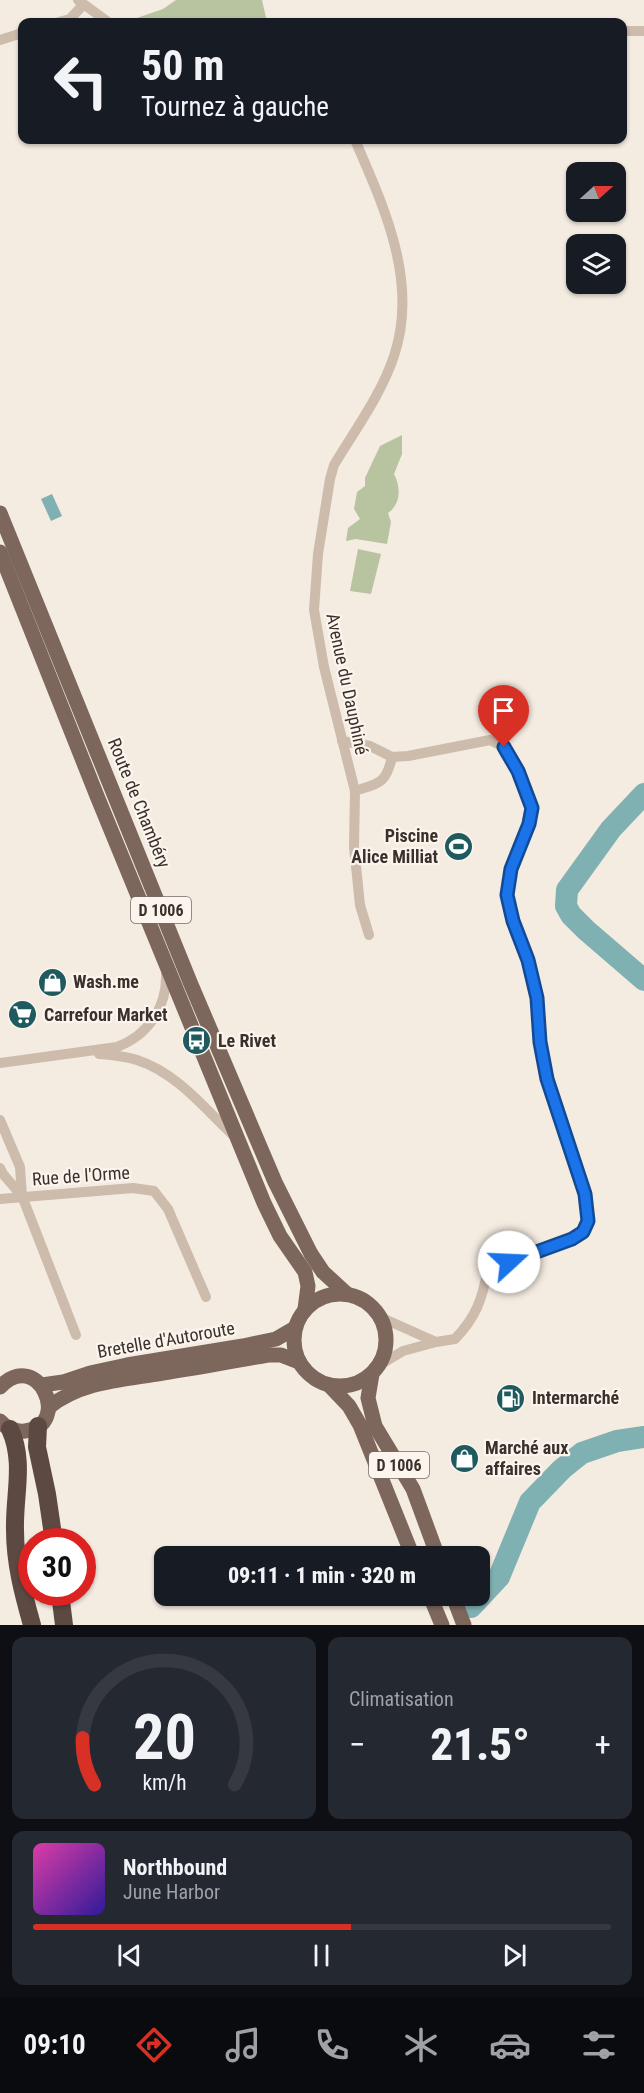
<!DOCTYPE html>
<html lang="fr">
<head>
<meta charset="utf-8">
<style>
	body { margin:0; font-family:"Roboto Condensed",sans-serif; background:#242831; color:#f1f3f6; height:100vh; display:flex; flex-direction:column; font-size:22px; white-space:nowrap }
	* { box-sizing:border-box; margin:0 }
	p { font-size:20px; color:#9ea1a6 }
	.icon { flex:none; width:33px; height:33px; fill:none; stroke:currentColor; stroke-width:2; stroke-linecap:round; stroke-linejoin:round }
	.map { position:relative; height:1625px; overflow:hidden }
	.panel { display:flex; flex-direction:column; gap:12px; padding:12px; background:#0d0f14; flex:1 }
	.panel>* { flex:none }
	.banner { position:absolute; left:18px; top:18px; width:609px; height:126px; border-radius:12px; box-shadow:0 2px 4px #0004; background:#171b24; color:#f1f3f6; overflow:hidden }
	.needle { width:39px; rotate:69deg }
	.controls { position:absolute; left:566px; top:162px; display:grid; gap:12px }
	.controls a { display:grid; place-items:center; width:60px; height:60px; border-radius:12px; background:#171b24; box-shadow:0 2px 4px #0004; font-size:30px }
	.speed { position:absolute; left:18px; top:1528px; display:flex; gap:12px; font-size:30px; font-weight:700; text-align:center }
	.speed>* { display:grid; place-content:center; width:78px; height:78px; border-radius:50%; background:#171b24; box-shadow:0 2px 4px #0004; line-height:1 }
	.speed .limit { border:9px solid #d22; background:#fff; color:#111 }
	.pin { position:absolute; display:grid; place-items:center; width:51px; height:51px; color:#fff; margin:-62px -26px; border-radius:50% 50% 50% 0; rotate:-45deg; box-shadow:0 0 6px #0007 }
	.pin .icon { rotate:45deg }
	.me { position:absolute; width:66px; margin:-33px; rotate:70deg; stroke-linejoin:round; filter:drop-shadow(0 0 4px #0008) }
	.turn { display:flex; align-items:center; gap:21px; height:126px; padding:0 24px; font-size:27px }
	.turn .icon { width:78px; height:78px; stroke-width:2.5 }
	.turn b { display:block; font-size:42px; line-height:51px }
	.big { font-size:45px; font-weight:800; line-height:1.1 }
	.panel .tile { flex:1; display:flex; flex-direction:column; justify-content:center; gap:9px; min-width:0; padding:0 21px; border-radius:12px; background:#242831 }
	.panel .dial { align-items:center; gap:0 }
	.dial svg { height:156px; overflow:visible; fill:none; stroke:#363941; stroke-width:7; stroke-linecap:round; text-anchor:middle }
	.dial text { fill:#f1f3f6; stroke:none }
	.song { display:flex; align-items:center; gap:18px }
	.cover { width:72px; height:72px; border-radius:9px; background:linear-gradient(135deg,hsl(320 70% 55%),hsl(250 70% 35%)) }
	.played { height:6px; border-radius:3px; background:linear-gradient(90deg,#d93025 55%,#363941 55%) }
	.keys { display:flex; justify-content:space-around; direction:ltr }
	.heat { display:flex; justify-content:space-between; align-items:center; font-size:33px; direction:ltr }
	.panel .tiles { flex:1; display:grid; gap:12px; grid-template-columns:1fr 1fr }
	.tile:last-child { grid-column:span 2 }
	.trip { position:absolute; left:154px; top:1546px; width:336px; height:60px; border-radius:12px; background:#171b24; box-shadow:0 2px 4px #0004; font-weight:800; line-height:60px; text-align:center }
	.dock { display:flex; height:96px; justify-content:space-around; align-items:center; background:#090b0e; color:#9ea1a6 }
	.dock .icon { width:42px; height:42px }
	.dock .selected { color:#d93025 }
	.dock b { font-size:27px; color:#f1f3f6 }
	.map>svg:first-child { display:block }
</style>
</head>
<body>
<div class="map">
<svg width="644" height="1625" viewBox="0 0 644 1625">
	<rect width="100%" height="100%" fill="#f4ebe1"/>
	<g fill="#b8c4a0">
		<polygon points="176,0 262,0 267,22 138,22 131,20 163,9"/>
		<path d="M402,435V454L394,474C401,487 401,504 388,513L391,522L387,544L356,539L346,541L348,528L360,519L354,509L357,492L365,486V478L380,446Z"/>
		<polygon points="358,549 381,554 371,594 350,591"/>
	</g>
	<polygon fill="#7fb0b2" points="52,494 62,516 51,521 41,499"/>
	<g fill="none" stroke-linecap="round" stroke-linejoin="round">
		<g stroke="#7fb0b2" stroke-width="22">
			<polyline points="644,794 611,829 567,890 566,906 571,915 586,930 644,980"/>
			<polyline points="471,1607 499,1577 530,1502 562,1469 582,1453 617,1441 644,1437"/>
		</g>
		<g stroke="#cdbbac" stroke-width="10">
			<polyline points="78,0 108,22"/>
			<polyline points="59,22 70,19 83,5"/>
			<polyline points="622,31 644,31"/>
			<polyline points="0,40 22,33"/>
			<path d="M355,140C384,207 419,282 394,356C381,395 355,430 334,465L330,479L318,554L314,610L324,667L355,791L354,847L360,905L369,935"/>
			<path d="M342,741L370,746L392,757L408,756L490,740L504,747L518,771L532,808L529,824L511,869L507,895L513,921L528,960L537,998L540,1042L547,1079L585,1194L588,1221L583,1232L572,1239L488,1269C482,1299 477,1316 455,1339L436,1342"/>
			<path d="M355,791C379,783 386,784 392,757"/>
			<path d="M99,1054C112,1055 125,1056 137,1060C177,1073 204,1108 233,1135"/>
			<path d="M0,1063L117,1047C149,1035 168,1006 166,971"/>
			<polyline points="0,1120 20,1167 22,1196 76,1335"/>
			<polyline points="0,1168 3,1174 22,1196"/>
			<polyline points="0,1199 133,1188 154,1191 168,1209 206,1297"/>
			<polyline points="378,1366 403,1351 436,1342 380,1317"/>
		</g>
		<g stroke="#7d675c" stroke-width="15">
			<polyline points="0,513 190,982 275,1182 311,1254 323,1272 347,1294"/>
			<polyline points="0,552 97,796 264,1203 280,1236 305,1272 308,1286 305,1309"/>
			<circle cx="340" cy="1340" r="46"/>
			<polyline points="372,1374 368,1398 375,1426 413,1489 438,1557"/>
			<polyline points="42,1385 63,1382 90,1373 127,1365 243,1346 276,1339 295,1328"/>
			<polyline points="329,1385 349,1406 360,1425 413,1557"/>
			<path d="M0,1387C38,1347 73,1426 25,1431C15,1432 6,1428 0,1421"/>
			<path d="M49,1407C82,1381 123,1380 163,1373C198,1368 233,1361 268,1355H281L299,1362"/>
			<polyline points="430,1596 442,1625"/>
			<polyline points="453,1596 464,1625"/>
		</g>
		<g stroke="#5c4a42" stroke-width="18">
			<polyline points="38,1426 37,1447 47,1494 54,1542"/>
			<path d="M10,1429C25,1462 14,1495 15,1530C15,1563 23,1593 32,1625"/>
			<polyline points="60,1593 64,1625"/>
		</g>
	</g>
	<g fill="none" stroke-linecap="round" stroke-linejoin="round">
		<defs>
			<polyline id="route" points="504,747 518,771 532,808 529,824 511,869 507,895 513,921 528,960 537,998 540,1042 547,1079 585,1194 588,1221 583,1232 572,1239 509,1262"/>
		</defs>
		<use href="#route" stroke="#114b97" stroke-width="15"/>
		<use href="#route" stroke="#1a73e8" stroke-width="10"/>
	</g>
	<defs>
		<symbol id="stadium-disc" viewBox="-11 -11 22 22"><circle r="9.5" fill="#1f5a5e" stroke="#fbf5ee"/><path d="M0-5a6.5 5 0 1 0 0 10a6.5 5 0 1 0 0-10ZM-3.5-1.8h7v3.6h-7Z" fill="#fff"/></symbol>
		<symbol id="shop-disc" viewBox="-11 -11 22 22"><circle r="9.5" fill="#1f5a5e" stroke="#fbf5ee"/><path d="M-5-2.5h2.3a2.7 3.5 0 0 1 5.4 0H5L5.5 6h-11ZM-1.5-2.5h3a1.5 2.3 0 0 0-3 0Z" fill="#fff"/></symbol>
		<symbol id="supermarket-disc" viewBox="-11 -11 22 22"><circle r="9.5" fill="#1f5a5e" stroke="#fbf5ee"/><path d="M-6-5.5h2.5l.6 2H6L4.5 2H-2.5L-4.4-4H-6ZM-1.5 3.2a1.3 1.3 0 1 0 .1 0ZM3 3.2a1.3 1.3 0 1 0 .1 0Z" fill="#fff"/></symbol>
		<symbol id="bus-disc" viewBox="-11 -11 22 22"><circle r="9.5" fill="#1f5a5e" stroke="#fbf5ee"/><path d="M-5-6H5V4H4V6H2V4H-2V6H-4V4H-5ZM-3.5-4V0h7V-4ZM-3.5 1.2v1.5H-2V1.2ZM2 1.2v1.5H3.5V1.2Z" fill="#fff"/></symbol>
		<symbol id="fuel-disc" viewBox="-11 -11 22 22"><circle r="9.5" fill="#1f5a5e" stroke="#fbf5ee"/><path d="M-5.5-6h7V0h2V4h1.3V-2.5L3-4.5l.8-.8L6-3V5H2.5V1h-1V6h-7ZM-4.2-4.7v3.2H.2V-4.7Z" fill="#fff"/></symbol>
	</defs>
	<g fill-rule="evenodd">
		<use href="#stadium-disc" x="442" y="830" width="33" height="33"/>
		<use href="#shop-disc" x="36" y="966" width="33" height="33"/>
		<use href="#supermarket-disc" x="6" y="998" width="33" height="33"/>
		<use href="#bus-disc" x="180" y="1024" width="33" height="33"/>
		<use href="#fuel-disc" x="494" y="1382" width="33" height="33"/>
		<use href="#shop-disc" x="448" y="1442" width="33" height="33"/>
	</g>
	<g text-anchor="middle" stroke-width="4.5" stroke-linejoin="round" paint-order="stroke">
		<g fill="#fbf5ee" stroke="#756b66" stroke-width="1.5">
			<rect x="131" y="897" width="60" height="26" rx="4.5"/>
			<rect x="369" y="1452" width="60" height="26" rx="4.5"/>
		</g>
		<g font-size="16" font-weight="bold" fill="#3b302b">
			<text x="161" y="916">D 1006</text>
			<text x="399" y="1471">D 1006</text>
		</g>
		<g font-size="18" fill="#3b302b" stroke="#fbf5ee">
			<text transform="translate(347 684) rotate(78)" y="6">Avenue du Dauphiné</text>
			<text transform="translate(139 803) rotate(68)" y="6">Route de Chambéry</text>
			<text transform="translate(81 1176) rotate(-4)" y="6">Rue de l'Orme</text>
			<text transform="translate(166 1340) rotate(-10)" y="6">Bretelle d'Autoroute</text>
		</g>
		<g font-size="18" font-weight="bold" fill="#3b302b" stroke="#fbf5ee" text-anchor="start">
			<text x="438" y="842" text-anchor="end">Piscine<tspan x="438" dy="21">Alice Milliat</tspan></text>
			<text x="73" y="988">Wash.me</text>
			<text x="44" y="1021">Carrefour Market</text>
			<text x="218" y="1047">Le Rivet</text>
			<text x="532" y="1404">Intermarché</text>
			<text x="485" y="1454">Marché aux<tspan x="485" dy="21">affaires</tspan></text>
		</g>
	</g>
</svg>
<div class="controls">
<a><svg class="needle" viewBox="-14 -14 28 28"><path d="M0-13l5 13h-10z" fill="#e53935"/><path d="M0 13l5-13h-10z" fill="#9ea1a6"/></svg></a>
<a><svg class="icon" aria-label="layers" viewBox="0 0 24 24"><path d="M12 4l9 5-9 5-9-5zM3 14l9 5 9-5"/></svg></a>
</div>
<div class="speed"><div class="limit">30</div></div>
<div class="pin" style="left:504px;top:747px;background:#d93025"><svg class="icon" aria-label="arrive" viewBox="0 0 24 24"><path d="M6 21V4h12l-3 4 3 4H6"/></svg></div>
<svg class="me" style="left:509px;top:1262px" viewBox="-20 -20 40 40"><circle r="19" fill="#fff"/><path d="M0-13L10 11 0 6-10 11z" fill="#1a73e8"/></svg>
<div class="trip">09:11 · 1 min · 320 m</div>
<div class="banner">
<div class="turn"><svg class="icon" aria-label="left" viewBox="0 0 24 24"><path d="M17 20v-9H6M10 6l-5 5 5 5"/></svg><div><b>50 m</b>Tournez à gauche</div></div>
</div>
</div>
<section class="panel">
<div class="tiles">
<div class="tile dial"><svg viewBox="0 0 100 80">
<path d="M14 69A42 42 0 1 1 86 69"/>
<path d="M14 69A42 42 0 0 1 8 45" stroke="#d93025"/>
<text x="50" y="56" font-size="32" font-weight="700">20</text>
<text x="50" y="72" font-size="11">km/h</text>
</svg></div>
<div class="tile"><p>Climatisation</p>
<div class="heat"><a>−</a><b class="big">21.5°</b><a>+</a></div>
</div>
<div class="tile">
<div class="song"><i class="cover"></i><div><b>Northbound</b><p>June Harbor</p></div></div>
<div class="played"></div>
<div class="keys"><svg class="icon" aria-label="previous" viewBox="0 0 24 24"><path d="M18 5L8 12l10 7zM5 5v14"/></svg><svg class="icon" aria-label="pause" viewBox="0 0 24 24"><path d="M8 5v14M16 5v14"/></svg><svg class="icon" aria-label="next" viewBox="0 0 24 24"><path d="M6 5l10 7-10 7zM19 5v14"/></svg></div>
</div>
</div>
</section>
<nav class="dock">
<b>09:10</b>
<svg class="icon selected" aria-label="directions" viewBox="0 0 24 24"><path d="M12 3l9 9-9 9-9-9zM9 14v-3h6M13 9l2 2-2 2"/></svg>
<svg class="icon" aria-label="music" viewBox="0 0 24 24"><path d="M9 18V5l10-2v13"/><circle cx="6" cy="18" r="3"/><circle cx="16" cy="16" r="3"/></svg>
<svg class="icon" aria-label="phone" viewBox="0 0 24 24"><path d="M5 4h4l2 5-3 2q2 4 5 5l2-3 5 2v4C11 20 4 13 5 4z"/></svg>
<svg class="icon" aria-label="climate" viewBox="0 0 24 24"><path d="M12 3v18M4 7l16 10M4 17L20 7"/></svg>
<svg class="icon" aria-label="car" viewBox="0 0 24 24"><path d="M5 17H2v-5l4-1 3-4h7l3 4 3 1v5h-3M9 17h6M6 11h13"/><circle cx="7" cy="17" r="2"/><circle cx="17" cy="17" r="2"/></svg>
<svg class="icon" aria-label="filters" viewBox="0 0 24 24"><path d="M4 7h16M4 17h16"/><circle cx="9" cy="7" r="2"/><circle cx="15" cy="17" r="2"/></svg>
</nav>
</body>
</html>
